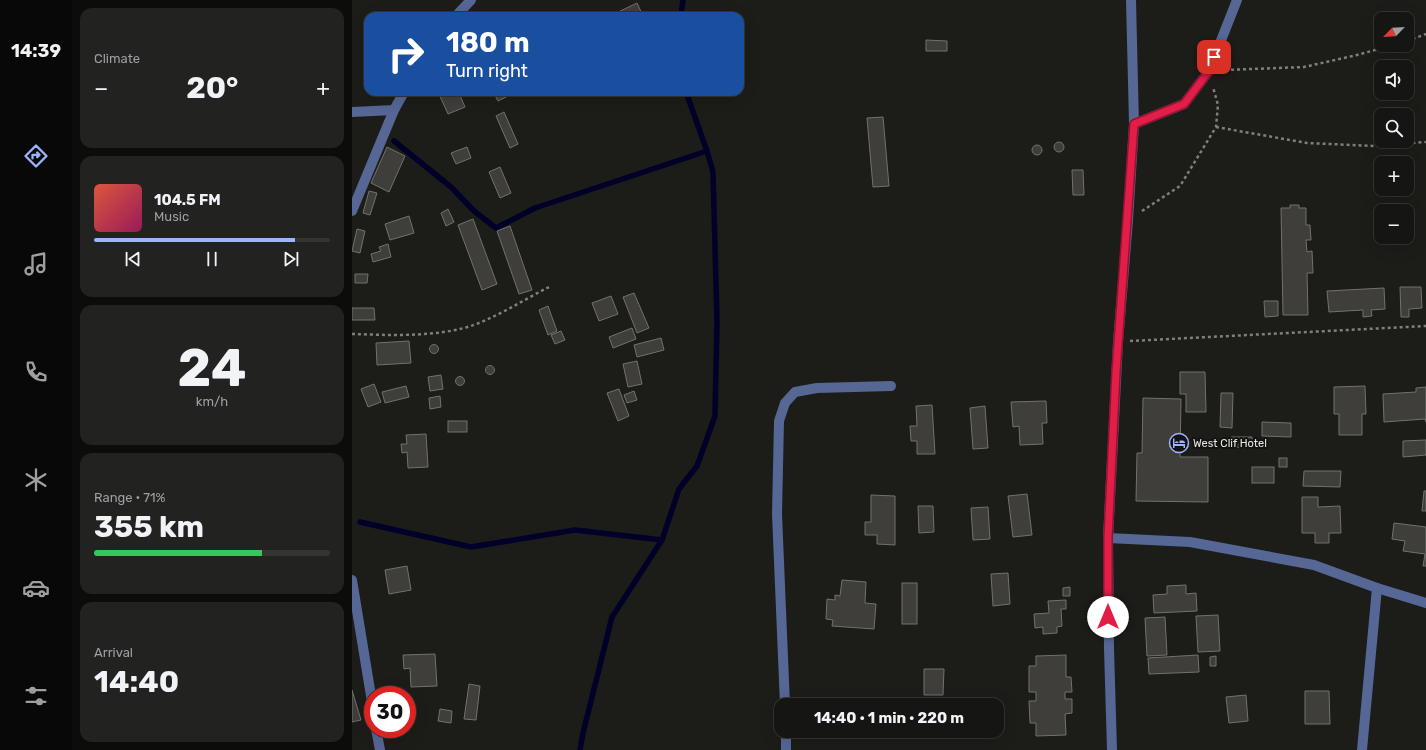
<!DOCTYPE html>
<html lang="en">
<head>
<meta charset="utf-8">
<style>
	body { margin:0; font-family:Rubik,sans-serif; background:#222221; color:#f1f3f6; height:100vh; display:flex; flex-direction:column; font-size:15px; white-space:nowrap }
	* { box-sizing:border-box; margin:0 }
	p { font-size:13px; color:#9d9fa0 }
	.icon { flex:none; width:22px; height:22px; fill:none; stroke:currentColor; stroke-width:2; stroke-linecap:round; stroke-linejoin:round }
	.map { position:relative; flex:1; overflow:hidden }
	.side { display:flex; flex-direction:column; gap:8px; padding:8px; background:#0c0c0a; width:280px }
	.side>* { flex:none }
	.hud { position:absolute; left:12px; top:12px; width:380px; height:84px; border-radius:12px; box-shadow:0 4px 16px #0002,0 0 0 1px #343433; background:#1a4fa0; color:#fff; overflow:hidden }
	.needle { width:26px; rotate:245deg }
	.fabs { position:absolute; left:1022px; top:12px; display:grid; gap:8px }
	.fabs a { display:grid; place-items:center; width:40px; height:40px; border-radius:8px; background:#151513; box-shadow:0 4px 16px #0002,0 0 0 1px #343433; font-size:20px }
	.speed { position:absolute; left:12px; top:686px; display:flex; gap:8px; font-size:20px; font-weight:700; text-align:center }
	.speed>* { display:grid; place-content:center; width:52px; height:52px; border-radius:50%; background:#151513; box-shadow:0 4px 16px #0002,0 0 0 1px #343433; line-height:1 }
	.speed .limit { border:6px solid #d22; background:#fff; color:#111 }
	.pin { position:absolute; display:grid; place-items:center; width:34px; height:34px; color:#fff; margin:-17px; border-radius:8px; box-shadow:0 2px 6px #0006 }
	.me { position:absolute; width:44px; margin:-22px; rotate:0deg; stroke-linejoin:round; filter:drop-shadow(0 0 3px #0008) }
	.turn { display:flex; align-items:center; gap:14px; height:84px; padding:0 16px; font-size:18px }
	.turn .icon { width:52px; height:52px; stroke-width:2.5 }
	.turn b { display:block; font-size:28px; line-height:34px }
	.big { font-size:30px; font-weight:700; line-height:1.1 }
	.side .tile { flex:1; display:flex; flex-direction:column; justify-content:center; gap:6px; min-width:0; padding:0 14px; border-radius:12px; background:#222221 }
	.side .dial { align-items:center; gap:0 }
	.dial b { font-size:52px; line-height:1 }
	.song { display:flex; align-items:center; gap:12px }
	.cover { width:48px; height:48px; border-radius:6px; background:linear-gradient(135deg,hsl(10 70% 55%),hsl(330 70% 35%)) }
	.played { height:4px; border-radius:2px; background:linear-gradient(90deg,#9bb4fd 85%,#343433 85%) }
	.keys { display:flex; justify-content:space-around; direction:ltr }
	.heat { display:flex; justify-content:space-between; align-items:center; font-size:22px; direction:ltr }
	.charge { height:6px; border-radius:3px; background:linear-gradient(90deg,#34c759 71%,#343433 0) }
	.trip { position:absolute; left:422px; top:698px; width:230px; height:40px; border-radius:12px; background:#151513; box-shadow:0 4px 16px #0002,0 0 0 1px #343433; font-weight:700; line-height:40px; text-align:center }
	main { display:flex; flex:1; min-height:0 }
	.menu { display:flex; flex-direction:column; width:72px; justify-content:space-around; align-items:center; background:#080808; color:#9d9fa0 }
	.menu .icon { width:28px; height:28px }
	.menu .current { color:#9bb4fd }
	.menu b { font-size:18px; color:#f1f3f6 }
	.map>svg:first-child { display:block }
</style>
</head>
<body>
<main>
<nav class="menu">
<b>14:39</b>
<svg class="icon current" aria-label="directions" viewBox="0 0 24 24"><path d="M12 3l9 9-9 9-9-9zM9 14v-3h6M13 9l2 2-2 2"/></svg>
<svg class="icon" aria-label="music" viewBox="0 0 24 24"><path d="M9 18V5l10-2v13"/><circle cx="6" cy="18" r="3"/><circle cx="16" cy="16" r="3"/></svg>
<svg class="icon" aria-label="phone" viewBox="0 0 24 24"><path d="M5 4h4l2 5-3 2q2 4 5 5l2-3 5 2v4C11 20 4 13 5 4z"/></svg>
<svg class="icon" aria-label="climate" viewBox="0 0 24 24"><path d="M12 3v18M4 7l16 10M4 17L20 7"/></svg>
<svg class="icon" aria-label="car" viewBox="0 0 24 24"><path d="M5 17H2v-5l4-1 3-4h7l3 4 3 1v5h-3M9 17h6M6 11h13"/><circle cx="7" cy="17" r="2"/><circle cx="17" cy="17" r="2"/></svg>
<svg class="icon" aria-label="filters" viewBox="0 0 24 24"><path d="M4 7h16M4 17h16"/><circle cx="9" cy="7" r="2"/><circle cx="15" cy="17" r="2"/></svg>
</nav>
<section class="side">
<div class="tile"><p>Climate</p>
<div class="heat"><a>−</a><b class="big">20°</b><a>+</a></div>
</div>
<div class="tile">
<div class="song"><i class="cover"></i><div><b>104.5 FM</b><p>Music</p></div></div>
<div class="played"></div>
<div class="keys"><svg class="icon" aria-label="previous" viewBox="0 0 24 24"><path d="M18 5L8 12l10 7zM5 5v14"/></svg><svg class="icon" aria-label="pause" viewBox="0 0 24 24"><path d="M8 5v14M16 5v14"/></svg><svg class="icon" aria-label="next" viewBox="0 0 24 24"><path d="M6 5l10 7-10 7zM19 5v14"/></svg></div>
</div>
<div class="tile dial"><b>24</b><p>km/h</p></div>
<div class="tile"><p>Range · 71%</p><b class="big">355 km</b><div class="charge"></div></div>
<div class="tile"><p>Arrival</p><b class="big">14:40</b></div>
</section>
<div class="map">
<svg width="1074" height="750" viewBox="0 0 1074 750">
	<rect width="100%" height="100%" fill="#1c1c19"/>
	<g fill="none" stroke-linecap="round" stroke-linejoin="round">
		<g stroke="#020029" stroke-width="5.5">
			<polyline points="329,16 331,0"/>
			<polyline points="42,141 99,187 122,211 144,228 183,208 355,151"/>
			<polyline points="8,522 119,547 223,530 310,540"/>
			<polyline points="228,750 231,733 260,617 310,540 327,489 345,466 363,416 365,322 361,172 355,151 334,92"/>
		</g>
	</g>
	<g fill="#3f3e3b" stroke="#71716d">
		<polygon points="285,3 291,16 258,16"/>
		<polygon points="574,40 595,41 595,51 574,51"/>
		<polygon points="86,92 109,92 107,93 113,107 96,114"/>
		<polygon points="141,92 156,92 158,95 146,101"/>
		<polygon points="152,112 166,144 158,148 144,116"/>
		<polygon points="531,117 537,186 521,187 515,118"/>
		<circle cx="707" cy="147" r="5"/>
		<circle cx="685" cy="150" r="5"/>
		<polygon points="35,147 53,156 37,192 19,183"/>
		<polygon points="115,147 119,158 104,164 99,153"/>
		<polygon points="148,167 159,193 148,198 137,172"/>
		<polygon points="720,170 731,170 732,195 721,195"/>
		<polygon points="17,191 25,193 18,215 11,213"/>
		<polygon points="938,205 947,205 947,208 954,208 954,225 958,225 959,240 954,240 955,252 960,251 961,273 955,273 956,315 931,315 929,208 938,208"/>
		<polygon points="96,209 102,222 94,226 89,213"/>
		<polygon points="57,216 62,233 38,240 33,224"/>
		<polygon points="121,219 145,284 130,290 106,225"/>
		<polygon points="158,226 180,290 167,294 145,231"/>
		<polygon points="5,229 13,231 8,253 0,251"/>
		<polygon points="36,244 39,257 21,262 19,254 29,251 27,247"/>
		<polygon points="3,274 16,274 15,283 3,283"/>
		<polygon points="1048,287 1069,287 1070,308 1057,309 1057,317 1049,317"/>
		<polygon points="1032,288 1033,309 1019,310 1020,316 1011,317 1011,310 977,312 975,291"/>
		<polygon points="282,293 297,328 285,333 271,297"/>
		<polygon points="259,296 266,314 247,321 240,303"/>
		<polygon points="912,301 926,301 926,316 913,317"/>
		<polygon points="196,306 205,331 196,335 187,310"/>
		<polygon points="0,308 22,308 23,320 0,320"/>
		<polygon points="280,328 284,339 261,348 257,337"/>
		<polygon points="209,331 213,340 203,344 199,335"/>
		<polygon points="309,338 312,350 285,357 282,345"/>
		<polygon points="57,341 59,363 25,365 24,343"/>
		<circle cx="82" cy="349" r="4.5"/>
		<polygon points="285,361 290,384 276,387 271,364"/>
		<circle cx="138" cy="370" r="4.5"/>
		<polygon points="828,372 853,372 854,412 834,412 834,394 828,394"/>
		<polygon points="89,375 91,389 78,391 76,377"/>
		<circle cx="108" cy="381" r="4.5"/>
		<polygon points="22,384 29,402 16,407 9,389"/>
		<polygon points="54,386 57,397 33,403 30,392"/>
		<polygon points="1013,386 1014,414 1010,414 1010,435 987,435 987,414 982,414 982,387"/>
		<polygon points="1074,387 1074,422 1073,419 1032,422 1031,394 1064,392 1064,388"/>
		<polygon points="267,389 277,416 266,421 255,393"/>
		<polygon points="282,391 285,400 275,403 272,395"/>
		<polygon points="869,393 881,393 880,428 868,427"/>
		<polygon points="88,396 89,407 78,409 77,398"/>
		<polygon points="791,398 829,399 828,457 856,457 856,502 784,501 785,453 790,453"/>
		<polygon points="694,401 695,423 690,423 691,444 668,445 667,426 661,427 659,402"/>
		<polygon points="580,405 583,454 565,454 565,441 559,441 558,426 565,426 564,406"/>
		<polygon points="633,406 636,448 621,449 618,408"/>
		<rect x="96" y="421" width="19" height="11"/>
		<polygon points="910,422 939,423 939,437 910,436"/>
		<polygon points="74,434 76,467 56,468 55,452 50,453 49,444 55,444 54,435"/>
		<polygon points="879,437 900,437 900,448 879,447"/>
		<polygon points="1074,440 1074,455 1051,457 1051,441"/>
		<rect x="927" y="458" width="8" height="9"/>
		<rect x="900" y="467" width="22" height="16"/>
		<polygon points="952,471 989,471 988,487 951,486"/>
		<polygon points="1072,491 1074,491 1074,511 1070,511"/>
		<polygon points="675,494 680,535 661,537 656,496"/>
		<polygon points="519,495 543,496 543,545 525,544 525,535 513,535 513,522 519,522"/>
		<polygon points="950,497 966,497 966,507 988,506 989,533 977,533 977,543 963,543 963,533 950,533"/>
		<polygon points="566,506 581,506 582,532 567,533"/>
		<polygon points="636,507 638,539 621,540 619,508"/>
		<polygon points="1042,523 1074,527 1074,566 1071,566 1073,554 1051,551 1053,541 1040,539"/>
		<polygon points="55,566 59,590 37,594 33,570"/>
		<polygon points="656,573 658,604 641,606 639,574"/>
		<polygon points="490,580 514,582 513,603 524,604 522,629 480,626 481,620 474,619 475,599 483,600 483,595 488,596"/>
		<rect x="550" y="583" width="15" height="41"/>
		<polygon points="834,585 834,594 844,593 845,611 802,613 801,595 815,594 815,586"/>
		<polygon points="718,587 718,596 711,596 711,588"/>
		<polygon points="714,600 714,609 709,609 710,626 705,627 705,633 691,634 691,627 683,628 682,614 697,613 696,601"/>
		<polygon points="866,615 868,651 846,652 844,616"/>
		<polygon points="813,617 815,655 795,656 793,618"/>
		<polygon points="83,654 85,686 59,687 58,668 52,669 51,655"/>
		<polygon points="714,655 714,677 719,677 720,692 713,692 713,699 720,699 720,713 713,714 714,735 684,736 684,723 678,723 677,701 684,701 684,692 677,692 677,666 684,666 684,656"/>
		<polygon points="846,655 847,672 797,674 796,658"/>
		<polygon points="864,656 864,666 858,666 858,657"/>
		<polygon points="572,669 592,669 591,695 572,695"/>
		<polygon points="117,684 128,686 124,720 112,719"/>
		<polygon points="0,690 9,720 0,722"/>
		<polygon points="953,691 977,691 978,724 953,724"/>
		<polygon points="894,695 896,721 877,723 874,697"/>
		<polygon points="88,709 100,711 99,723 86,721"/>
	</g>
	<g fill="none" stroke-linecap="round" stroke-linejoin="round">
		<g stroke="#807f7d" stroke-width="2.5" stroke-dasharray="3 3" stroke-linecap="butt">
			<polyline points="1055,41 1074,34"/>
			<polyline points="873,70 952,67 1005,55 1041,45"/>
			<polyline points="864,127 955,143 1022,146 1074,142"/>
			<polyline points="790,211 828,186 864,127 866,105 861,87"/>
			<path d="M0,334C35,335 73,337 108,329C138,322 169,301 197,287"/>
			<polyline points="778,341 1074,326"/>
		</g>
		<polyline stroke="#566695" stroke-width="10" points="782,124 832,104 857,71 885,0"/>
		<g stroke="#566695" stroke-width="10">
			<polyline points="104,16 119,0"/>
			<polyline points="0,112 42,110"/>
			<polyline points="0,211 42,110 52,92"/>
			<polyline points="756,538 838,542 962,565 1025,588 1074,603"/>
			<polyline points="0,580 21,708"/>
			<polyline points="433,705 425,514 427,421 433,403 443,392 465,388 539,386"/>
			<polyline points="24,729 28,750"/>
			<polyline points="434,731 434,750"/>
			<polyline points="760,750 757,649 756,538 766,342 776,220 782,124 779,0"/>
			<polyline points="1010,750 1025,588"/>
		</g>
	</g>
	<g fill="none" stroke-linecap="round" stroke-linejoin="round">
		<defs>
			<polyline id="route" points="756,617 756,538 764,372 782,124 832,104 857,71 862,57"/>
		</defs>
		<use href="#route" stroke="#92132f" stroke-width="10"/>
		<use href="#route" stroke="#e11d48" stroke-width="7"/>
	</g>
	<defs>
		<symbol id="hotel-ring" viewBox="-11 -11 22 22"><circle r="9.5" fill="#131310" stroke="#9bb4fd" stroke-width="1.5"/><path d="M-6-4.5h1.5V1H6V5H4.5V3h-9V5H-6ZM-4 0a1.8 1.8 0 1 1 3.6 0ZM.5 0V-2.5h3Q6-2.5 6 0Z" fill="#9bb4fd"/></symbol>
	</defs>
	<g fill-rule="evenodd">
		<use href="#hotel-ring" x="816" y="432" width="22" height="22"/>
	</g>
	<g text-anchor="middle" stroke-width="4" stroke-linejoin="round" paint-order="stroke">
		<g font-size="11" fill="#e9e8e6" stroke="#131310" text-anchor="start">
			<text x="841" y="447">West Clif Hotel</text>
		</g>
	</g>
</svg>
<div class="fabs">
<a><svg class="needle" viewBox="-14 -14 28 28"><path d="M0-13l5 13h-10z" fill="#e53935"/><path d="M0 13l5-13h-10z" fill="#9d9fa0"/></svg></a>
<a><svg class="icon" aria-label="sound" viewBox="0 0 24 24"><path d="M4 9h4l5-4v14l-5-4H4zM17 9q2 3 0 6"/></svg></a>
<a><svg class="icon" aria-label="search" viewBox="0 0 24 24"><circle cx="10" cy="10" r="6"/><path d="M15 15l6 6"/></svg></a>
<a>+</a>
<a>−</a>
</div>
<div class="speed"><div class="limit">30</div></div>
<div class="pin" style="left:862px;top:57px;background:#d93025"><svg class="icon" aria-label="arrive" viewBox="0 0 24 24"><path d="M6 21V4h12l-3 4 3 4H6"/></svg></div>
<svg class="me" style="left:756px;top:617px" viewBox="-20 -20 40 40"><circle r="19" fill="#fff"/><path d="M0-13L10 11 0 6-10 11z" fill="#e11d48"/></svg>
<div class="trip">14:40 · 1 min · 220 m</div>
<div class="hud">
<div class="turn"><svg class="icon" aria-label="right" viewBox="0 0 24 24"><path d="M7 20v-9h11M14 6l5 5-5 5"/></svg><div><b>180 m</b>Turn right</div></div>
</div>
</div>
</main>
</body>
</html>
